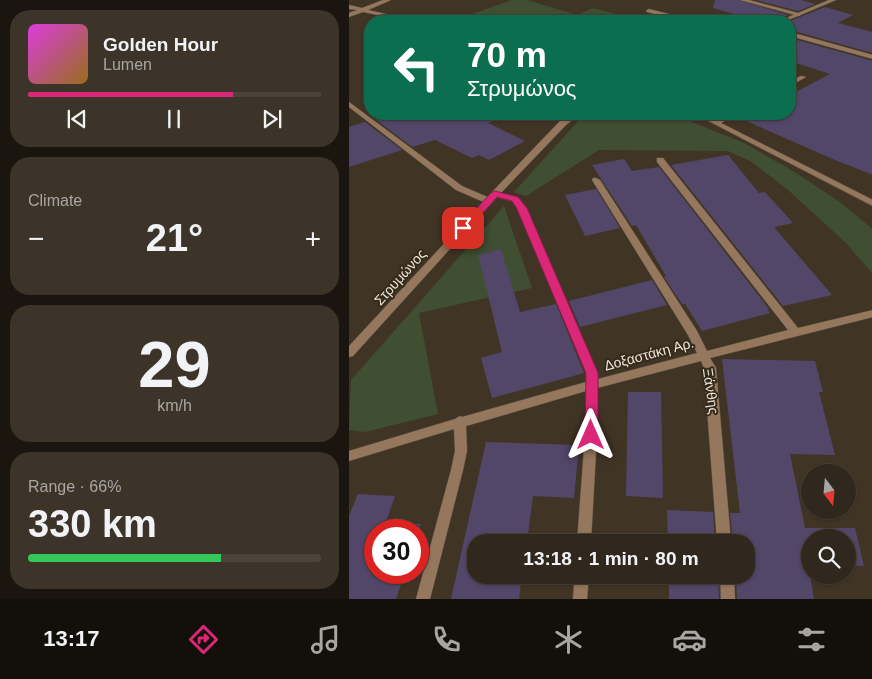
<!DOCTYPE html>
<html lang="en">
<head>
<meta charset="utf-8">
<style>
	body { margin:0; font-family:Helvetica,sans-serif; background:#3c3429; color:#f1f3f6; height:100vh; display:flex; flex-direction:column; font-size:19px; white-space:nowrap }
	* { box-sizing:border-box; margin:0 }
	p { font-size:16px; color:#a8a6a3 }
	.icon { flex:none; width:28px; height:28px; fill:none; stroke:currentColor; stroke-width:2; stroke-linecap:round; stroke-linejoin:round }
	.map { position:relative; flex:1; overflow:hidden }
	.sheet { display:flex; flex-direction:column; gap:10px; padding:10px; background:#1a160f; width:349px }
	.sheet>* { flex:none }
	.hud { position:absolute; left:15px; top:15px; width:432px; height:105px; border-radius:20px; box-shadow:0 1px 4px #0004,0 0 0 1px #4b443b; background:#0b6e4f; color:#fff; overflow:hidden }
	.needle { width:32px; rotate:164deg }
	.tools { position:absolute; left:452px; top:464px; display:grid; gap:10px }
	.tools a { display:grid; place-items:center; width:55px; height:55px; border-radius:50%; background:#30281c; box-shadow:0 1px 4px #0004,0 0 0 1px #4b443b; font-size:25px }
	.speed { position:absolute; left:15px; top:519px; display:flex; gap:10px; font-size:25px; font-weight:700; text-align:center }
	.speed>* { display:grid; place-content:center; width:65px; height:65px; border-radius:50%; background:#30281c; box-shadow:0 1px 4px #0004,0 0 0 1px #4b443b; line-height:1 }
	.speed .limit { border:8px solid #d22; background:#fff; color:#111 }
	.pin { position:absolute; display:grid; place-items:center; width:42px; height:42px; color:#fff; margin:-21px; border-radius:10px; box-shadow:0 2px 8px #0006 }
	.me { position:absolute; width:55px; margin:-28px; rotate:0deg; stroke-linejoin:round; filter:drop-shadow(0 0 4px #0008) }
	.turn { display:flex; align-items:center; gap:18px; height:105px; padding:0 20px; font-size:22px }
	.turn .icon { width:65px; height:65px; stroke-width:2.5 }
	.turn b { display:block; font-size:35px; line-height:42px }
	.big { font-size:38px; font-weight:800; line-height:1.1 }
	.sheet .tile { flex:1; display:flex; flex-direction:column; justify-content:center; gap:8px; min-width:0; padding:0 18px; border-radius:20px; background:#3c3429 }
	.sheet .dial { align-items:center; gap:0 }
	.dial b { font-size:65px; line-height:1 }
	.song { display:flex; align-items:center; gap:15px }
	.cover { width:60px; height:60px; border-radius:8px; background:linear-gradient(135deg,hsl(300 70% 55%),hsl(40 70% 35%)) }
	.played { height:5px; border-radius:2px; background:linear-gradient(90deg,#db2777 70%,#4b443b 70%) }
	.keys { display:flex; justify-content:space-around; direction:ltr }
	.heat { display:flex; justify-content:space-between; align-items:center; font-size:28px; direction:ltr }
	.charge { height:8px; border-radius:4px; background:linear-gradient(90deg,#34c759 66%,#4b443b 0) }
	.trip { position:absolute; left:118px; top:534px; width:288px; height:50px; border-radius:20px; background:#30281c; box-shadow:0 1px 4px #0004,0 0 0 1px #4b443b; font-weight:800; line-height:50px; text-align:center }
	.tabs { display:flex; height:80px; justify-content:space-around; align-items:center; background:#13100b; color:#a8a6a3 }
	.tabs .icon { width:35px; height:35px }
	.tabs .active { color:#db2777 }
	.tabs b { font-size:22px; color:#f1f3f6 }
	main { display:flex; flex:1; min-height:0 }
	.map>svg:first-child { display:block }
</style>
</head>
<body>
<main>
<section class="sheet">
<div class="tile">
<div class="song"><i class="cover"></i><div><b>Golden Hour</b><p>Lumen</p></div></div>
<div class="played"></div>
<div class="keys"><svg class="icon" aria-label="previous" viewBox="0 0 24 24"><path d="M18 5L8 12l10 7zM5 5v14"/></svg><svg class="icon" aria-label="pause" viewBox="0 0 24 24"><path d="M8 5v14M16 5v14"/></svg><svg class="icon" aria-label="next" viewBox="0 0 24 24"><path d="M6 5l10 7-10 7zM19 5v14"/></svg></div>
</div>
<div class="tile"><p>Climate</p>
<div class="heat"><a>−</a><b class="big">21°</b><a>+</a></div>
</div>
<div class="tile dial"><b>29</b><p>km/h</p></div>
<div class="tile"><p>Range · 66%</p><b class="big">330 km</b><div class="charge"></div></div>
</section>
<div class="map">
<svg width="524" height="599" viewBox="0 0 524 599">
	<rect width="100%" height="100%" fill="#403525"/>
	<g fill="#404e31">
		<polygon points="163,0 178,0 228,15 244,8 283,18 275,21 103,21"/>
		<polygon points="239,114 323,114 395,143 444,171 491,202 522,228 524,230 523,273 497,243 438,189 401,161 379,151 250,150 177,196 165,192 233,117"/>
		<polygon points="155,206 183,288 70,313 89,414 16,432 0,430 2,380"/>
	</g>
	<g fill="#524769">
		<polygon points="366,0 389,0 439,15 428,21 410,21 364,8"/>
		<polygon points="407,0 452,0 466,4 449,11"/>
		<polygon points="476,7 504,15 489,23 524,32 524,53 441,30 441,21"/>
		<polygon points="441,38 524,61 524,175 486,160 395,120 406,114 441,114 441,95 481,74 441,61"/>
		<polygon points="39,114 147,114 148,120 139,123 176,141 140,160 130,155 123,158 86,140 63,147 26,119 41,115"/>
		<polygon points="16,122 53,150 0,167 0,127"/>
		<polygon points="379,155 410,193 416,192 444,223 425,227 483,295 434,306 322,165"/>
		<polygon points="275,159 283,171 310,167 420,309 418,309 421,313 353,331 336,304 333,304 315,277 317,276 287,225 283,226 243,165"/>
		<polygon points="247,189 271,228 236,236 216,195"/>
		<polygon points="152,249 171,312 207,304 235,373 143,398 132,358 153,352 129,255"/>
		<polygon points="303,280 318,305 231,327 220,301"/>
		<polygon points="373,359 466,361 474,392 470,392 486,455 441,454 456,528 506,528 515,566 499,565 499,538 461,538 461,564 459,564 465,599 388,599 387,575 396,575 396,542 384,542 381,513 391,513"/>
		<polygon points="279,392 312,392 314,498 277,496"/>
		<polygon points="137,442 230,445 225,498 184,496 178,542 126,542 126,575 173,575 170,599 102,599"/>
		<polygon points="9,494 46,496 37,522 72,524 69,533 69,530 26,530 26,572 56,572 47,599 0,599 0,516"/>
		<polygon points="318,510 364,512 366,542 319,542"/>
		<polygon points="320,575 369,575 370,599 320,599"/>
	</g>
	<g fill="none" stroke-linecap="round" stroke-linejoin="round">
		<defs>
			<g id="minor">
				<polygon points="34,0 42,0 19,10 68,21 59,21 14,12 0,17 0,13 8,10 0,9 0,5 13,8"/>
				<polygon points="391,0 400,0 453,14 450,16"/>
				<polygon points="300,9 343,20 344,21 335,21 298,12 297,11"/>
				<polygon points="441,32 524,55 524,59 441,36"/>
				<polygon points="452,76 457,77 441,86 441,81"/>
				<polygon points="0,102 113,186 143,199 143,203 137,203 107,190 0,107"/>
				<polygon points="346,114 354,114 366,120 379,114 387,114 372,123 524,200 524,206"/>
				<polygon points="308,158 314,158 449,328 524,310 524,317 361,358 367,368 382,542 368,542 355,368 352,361 248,388 248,435 242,542 228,542 236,435 237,391 117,426 118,451 114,470 81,599 67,599 102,470 106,451 105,429 0,461 0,451 106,419 111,416 113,417 237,382 237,373 169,208 163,201 143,196 143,192 146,192 169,197 177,208 249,373 249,379 348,353 339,335 243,180 244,178 247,178 251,180 348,331 358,351 439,330 308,162"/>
				<polygon points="226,575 240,575 238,599 224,599"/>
				<polygon points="371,575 385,575 386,599 372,599"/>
			</g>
			<g id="tertiary">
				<polygon points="480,0 487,0 437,21 430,21"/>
				<polygon points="224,114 231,114 217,125 149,196 4,356 0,357 0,346 143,192 211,121"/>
			</g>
		</defs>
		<use href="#minor" stroke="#5c5142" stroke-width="1"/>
		<use href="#tertiary" stroke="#5c5142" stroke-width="1"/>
		<use href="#minor" fill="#95775e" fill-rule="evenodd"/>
		<use href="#tertiary" fill="#95775e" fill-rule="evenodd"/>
	</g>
	<polygon fill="#db2777" stroke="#8e194d" points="146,191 169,197 178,208 249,373 249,435 247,439 242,441 238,439 236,435 237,373 168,209 163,201 148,197 118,231 114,232 109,228 143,192"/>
	<g text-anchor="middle" stroke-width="4" stroke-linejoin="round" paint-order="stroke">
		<g font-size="14" fill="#ece5db" stroke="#362b1b">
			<text transform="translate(51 277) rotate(-48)" y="5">Στρυμώνος</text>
			<text transform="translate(300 354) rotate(-15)" y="5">Δοξαστάκη Αρ.</text>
			<text transform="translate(362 391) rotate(82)" y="5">Ξάνθης</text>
		</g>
	</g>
</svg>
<div class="tools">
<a><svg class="needle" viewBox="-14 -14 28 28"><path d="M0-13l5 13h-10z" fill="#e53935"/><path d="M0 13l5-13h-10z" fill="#a8a6a3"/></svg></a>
<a><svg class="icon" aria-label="search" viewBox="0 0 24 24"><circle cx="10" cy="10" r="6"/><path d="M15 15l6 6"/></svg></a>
</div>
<div class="speed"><div class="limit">30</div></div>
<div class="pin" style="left:114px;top:228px;background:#d93025"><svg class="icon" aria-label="arrive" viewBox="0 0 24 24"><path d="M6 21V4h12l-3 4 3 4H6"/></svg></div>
<svg class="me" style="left:242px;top:435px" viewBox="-20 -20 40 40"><path d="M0-17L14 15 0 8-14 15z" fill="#db2777" stroke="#fff" stroke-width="4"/></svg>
<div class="trip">13:18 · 1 min · 80 m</div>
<div class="hud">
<div class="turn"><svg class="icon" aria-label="left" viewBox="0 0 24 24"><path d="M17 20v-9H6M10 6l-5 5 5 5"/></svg><div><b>70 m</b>Στρυμώνος</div></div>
</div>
</div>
</main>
<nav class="tabs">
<b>13:17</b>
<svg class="icon active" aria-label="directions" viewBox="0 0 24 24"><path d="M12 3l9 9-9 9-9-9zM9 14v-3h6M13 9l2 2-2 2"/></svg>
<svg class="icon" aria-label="music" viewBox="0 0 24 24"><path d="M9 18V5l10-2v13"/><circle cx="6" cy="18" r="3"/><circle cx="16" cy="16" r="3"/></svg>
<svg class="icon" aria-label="phone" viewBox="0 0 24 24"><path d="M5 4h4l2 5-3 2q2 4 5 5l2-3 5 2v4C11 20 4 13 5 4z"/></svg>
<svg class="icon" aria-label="climate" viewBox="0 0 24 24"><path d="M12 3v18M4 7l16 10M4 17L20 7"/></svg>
<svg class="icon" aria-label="car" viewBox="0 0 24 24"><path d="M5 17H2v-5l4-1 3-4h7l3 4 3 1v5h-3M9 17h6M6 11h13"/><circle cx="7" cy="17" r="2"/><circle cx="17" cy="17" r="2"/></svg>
<svg class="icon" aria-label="filters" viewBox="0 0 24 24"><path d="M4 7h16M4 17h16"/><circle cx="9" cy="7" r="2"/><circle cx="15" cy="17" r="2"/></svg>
</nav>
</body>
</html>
